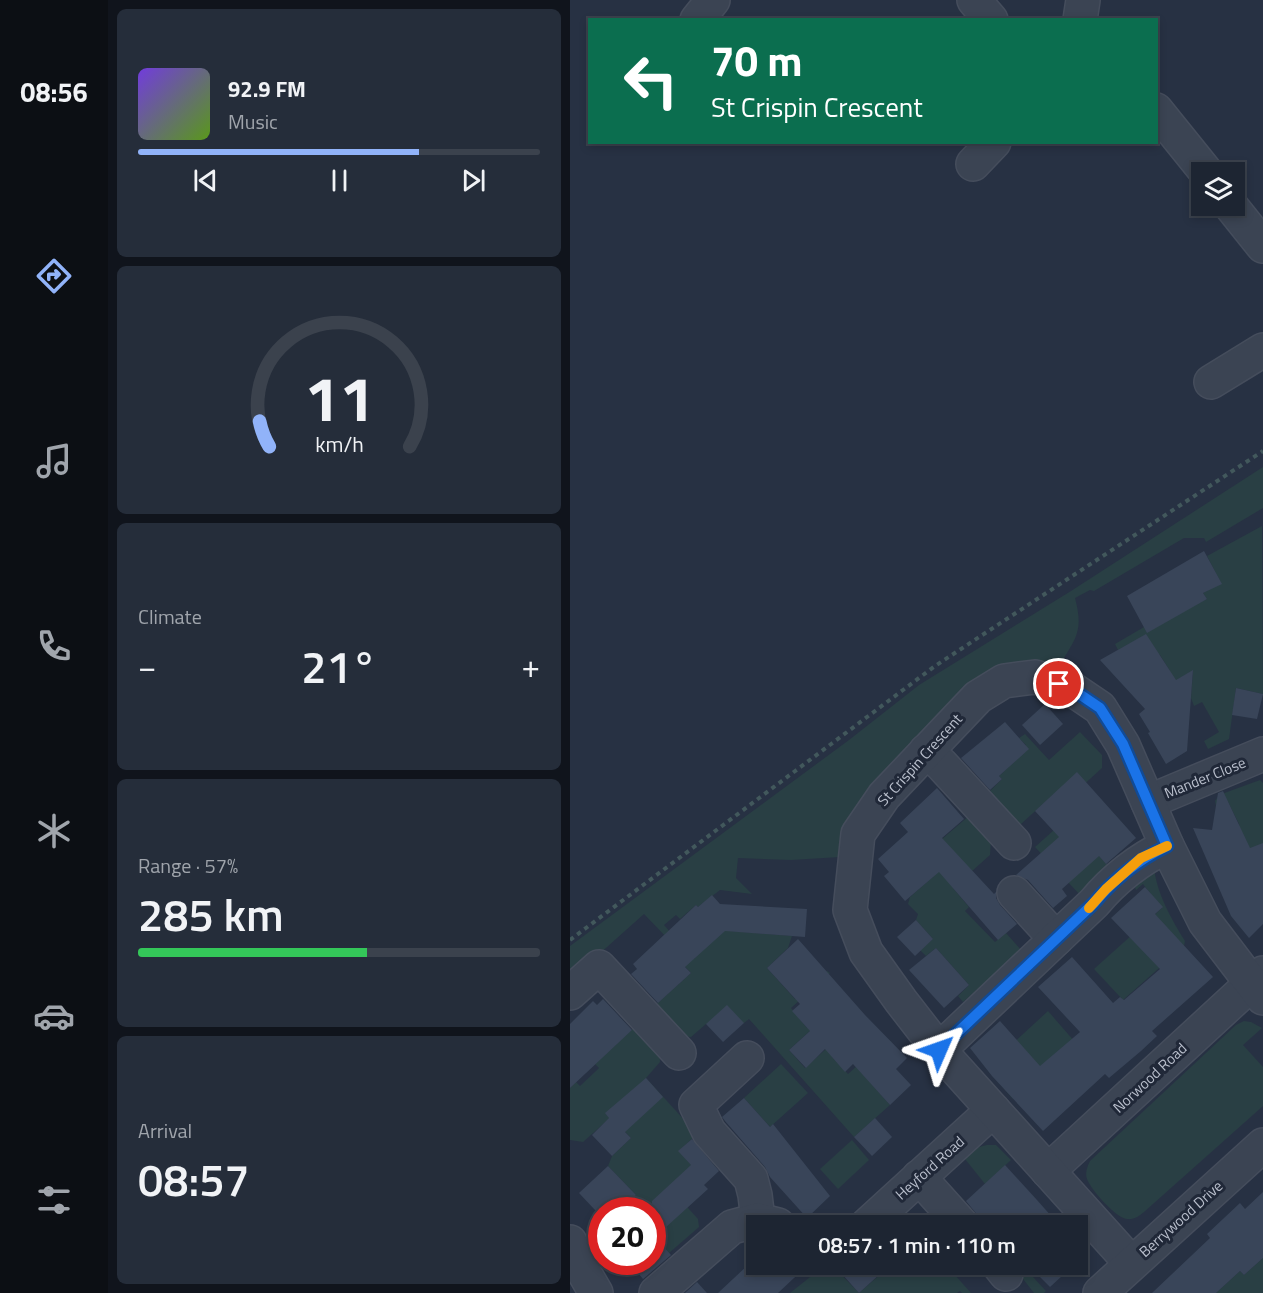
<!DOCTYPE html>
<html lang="en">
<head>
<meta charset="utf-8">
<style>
	body { margin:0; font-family:"Titillium Web",sans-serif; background:#252d3a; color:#f1f3f6; height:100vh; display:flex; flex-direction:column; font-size:22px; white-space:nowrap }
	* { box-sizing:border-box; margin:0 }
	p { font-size:20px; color:#a0a5ac }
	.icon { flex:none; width:33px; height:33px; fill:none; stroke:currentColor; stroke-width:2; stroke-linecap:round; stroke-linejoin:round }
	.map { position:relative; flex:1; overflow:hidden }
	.side { display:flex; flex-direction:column; gap:9px; padding:9px; background:#10141c; width:462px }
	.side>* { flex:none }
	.guide { position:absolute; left:18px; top:18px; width:570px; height:126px; border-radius:0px; box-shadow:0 3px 9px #0003,0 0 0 2px #3b424d; background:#0b6e4f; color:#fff; overflow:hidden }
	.fabs { position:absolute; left:621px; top:162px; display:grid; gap:12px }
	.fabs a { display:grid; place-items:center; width:54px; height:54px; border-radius:0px; background:#1d2532; box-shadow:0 3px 9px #0003,0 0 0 2px #3b424d; font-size:30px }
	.speed { position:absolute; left:18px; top:1197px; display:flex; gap:12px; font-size:30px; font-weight:700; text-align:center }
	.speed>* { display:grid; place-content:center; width:78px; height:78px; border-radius:50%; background:#1d2532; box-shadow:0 3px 9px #0003,0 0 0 2px #3b424d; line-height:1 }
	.speed .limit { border:9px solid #d22; background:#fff; color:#111 }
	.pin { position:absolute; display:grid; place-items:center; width:51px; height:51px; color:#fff; margin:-26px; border:3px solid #fff; border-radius:50%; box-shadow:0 2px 6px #0007 }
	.me { position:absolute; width:66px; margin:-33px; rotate:47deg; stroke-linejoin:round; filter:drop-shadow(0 0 4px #0008) }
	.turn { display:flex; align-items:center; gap:21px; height:126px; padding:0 24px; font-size:27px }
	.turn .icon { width:78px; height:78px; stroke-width:2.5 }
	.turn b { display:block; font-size:42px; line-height:51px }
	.big { font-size:45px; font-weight:600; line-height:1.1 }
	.side .tile { flex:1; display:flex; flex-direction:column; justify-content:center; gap:9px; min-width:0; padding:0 21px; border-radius:9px; background:#252d3a }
	.side .dial { align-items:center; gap:0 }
	.dial svg { height:156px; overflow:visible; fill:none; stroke:#3b424d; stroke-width:7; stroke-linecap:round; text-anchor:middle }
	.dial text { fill:#f1f3f6; stroke:none }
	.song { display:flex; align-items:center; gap:18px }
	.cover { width:72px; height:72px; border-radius:9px; background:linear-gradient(135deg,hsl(260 70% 55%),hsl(90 70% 35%)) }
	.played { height:6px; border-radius:3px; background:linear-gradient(90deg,#91b3f9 70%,#3b424d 70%) }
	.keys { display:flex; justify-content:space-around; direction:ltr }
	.heat { display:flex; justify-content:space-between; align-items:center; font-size:33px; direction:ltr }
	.charge { height:9px; border-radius:4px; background:linear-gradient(90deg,#34c759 57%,#3b424d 0) }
	.trip { position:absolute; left:176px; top:1215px; width:342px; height:60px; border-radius:0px; background:#1d2532; box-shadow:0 3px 9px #0003,0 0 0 2px #3b424d; font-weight:600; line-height:60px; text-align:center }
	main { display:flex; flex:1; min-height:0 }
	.tab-bar { display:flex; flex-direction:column; width:108px; justify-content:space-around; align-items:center; background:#0c0f14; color:#a0a5ac }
	.tab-bar .icon { width:42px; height:42px }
	.tab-bar .active { color:#91b3f9 }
	.tab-bar b { font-size:27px; color:#f1f3f6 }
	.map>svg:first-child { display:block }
</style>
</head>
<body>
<main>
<nav class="tab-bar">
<b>08:56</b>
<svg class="icon active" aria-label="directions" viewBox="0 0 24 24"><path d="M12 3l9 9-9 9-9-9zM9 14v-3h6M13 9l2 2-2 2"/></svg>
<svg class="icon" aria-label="music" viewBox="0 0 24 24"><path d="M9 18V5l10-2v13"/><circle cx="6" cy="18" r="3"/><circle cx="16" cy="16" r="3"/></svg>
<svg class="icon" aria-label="phone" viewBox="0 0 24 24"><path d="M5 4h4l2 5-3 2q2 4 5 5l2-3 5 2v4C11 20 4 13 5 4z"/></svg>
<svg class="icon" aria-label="climate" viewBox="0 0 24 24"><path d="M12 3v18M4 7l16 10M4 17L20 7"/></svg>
<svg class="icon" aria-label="car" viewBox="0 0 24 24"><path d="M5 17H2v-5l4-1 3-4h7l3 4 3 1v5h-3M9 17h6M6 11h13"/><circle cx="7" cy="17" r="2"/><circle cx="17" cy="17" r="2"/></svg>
<svg class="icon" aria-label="filters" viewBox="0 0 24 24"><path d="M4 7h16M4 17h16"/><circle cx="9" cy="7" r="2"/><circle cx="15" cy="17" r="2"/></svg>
</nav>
<section class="side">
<div class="tile">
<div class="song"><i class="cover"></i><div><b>92.9 FM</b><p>Music</p></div></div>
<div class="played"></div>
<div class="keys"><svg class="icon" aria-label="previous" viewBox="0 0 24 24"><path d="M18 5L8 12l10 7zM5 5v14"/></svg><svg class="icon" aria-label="pause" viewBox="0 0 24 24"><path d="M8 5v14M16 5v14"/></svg><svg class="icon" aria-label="next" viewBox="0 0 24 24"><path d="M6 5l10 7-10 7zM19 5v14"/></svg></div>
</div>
<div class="tile dial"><svg viewBox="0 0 100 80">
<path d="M14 69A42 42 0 1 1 86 69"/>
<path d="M14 69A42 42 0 0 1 9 56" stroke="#91b3f9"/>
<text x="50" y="56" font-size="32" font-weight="700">11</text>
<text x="50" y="72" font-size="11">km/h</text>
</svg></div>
<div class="tile"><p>Climate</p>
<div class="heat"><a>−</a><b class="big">21°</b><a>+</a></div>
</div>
<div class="tile"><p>Range · 57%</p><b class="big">285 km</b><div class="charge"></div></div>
<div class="tile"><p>Arrival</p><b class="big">08:57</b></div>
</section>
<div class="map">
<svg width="693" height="1293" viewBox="0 0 693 1293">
	<rect width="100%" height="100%" fill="#273143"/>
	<g fill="#293f44">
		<path d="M693,467V508L636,542L634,538H614L524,591L520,590L505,598C515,635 503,640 488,669L462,666L270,857L221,860L168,858L166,878L182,894L150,890L128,907L126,905L110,919L106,915L94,925L124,959L149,930L222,936L218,948L197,968L225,999L257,971L260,973L221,1008L237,1028L248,1017L241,1030L219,1050L235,1068L267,1039L262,1057L278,1074L317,1039L322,1042L290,1071L320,1105L284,1137L179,1019L174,1023L136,1024L121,1037L105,1035L81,1009L121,973L95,945L99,940L74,914L0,980V946L279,740L349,685L501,591Z"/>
		<polygon points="692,526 693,694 666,688 659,739 638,749 634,741 649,732 632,702 624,706 621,698 623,671 588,690 582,681 600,671 590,655 561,643 548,650 545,644 574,627 637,599 633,593 651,583 637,556"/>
		<polygon points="510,732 532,755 532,768 497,800 510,815 500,824 541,869 511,896 465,847 503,813 485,793 451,824 439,826 414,797 432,779 429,776 445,761 442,758 456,745 449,738 455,734 479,760"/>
		<polygon points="690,780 693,783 693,855 670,853 669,824 658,802 646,806 645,801 649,795"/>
		<polygon points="400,815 421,839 420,855 383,888 399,907 395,911 425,942 436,933 452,951 393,1002 388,996 399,985 366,948 356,956 350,950 363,939 346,920 348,914 338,904 340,897 365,875 357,852"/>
		<path d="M584,868C587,894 602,920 615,941L614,946L553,1000L524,969L592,908L573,884L566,890L563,882Z"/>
		<polygon points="478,1011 505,1042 443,1099 416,1068"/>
		<path d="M674,1021L681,1022L692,1028L673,1045L693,1067V1106L574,1212C569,1216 564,1220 557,1219C546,1218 521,1190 517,1179C515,1173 517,1167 520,1161L666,1025Z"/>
		<polygon points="69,1023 89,1046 90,1062 76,1078 127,1134 109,1151 136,1182 99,1187 128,1219 129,1227 99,1253 83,1235 82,1210 50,1210 66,1195 38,1166 42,1156 61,1138 41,1117 13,1142 0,1140 0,1088 6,1082 10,1086 26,1071 29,1068 25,1064"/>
		<polygon points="211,1064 238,1093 200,1127 174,1098"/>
		<polygon points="282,1140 299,1160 268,1189 250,1169"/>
		<polygon points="417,1145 426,1145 441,1160 415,1184 395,1159 409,1147"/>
		<polygon points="693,1258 693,1293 646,1293 670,1271 674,1275"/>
		<polygon points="261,1264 289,1293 321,1265 376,1265 401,1293 392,1293 390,1291 387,1293 220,1293 254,1266"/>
		<polygon points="452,1265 476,1291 474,1293 464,1293 446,1270"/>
	</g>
	<g fill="#394559">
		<polygon points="634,551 652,584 633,593 637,599 577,633 557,596"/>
		<polygon points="576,634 606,680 623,670 617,751 596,764 578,733 580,732 569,714 575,709 530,660"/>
		<polygon points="666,688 693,694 687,719 662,715"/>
		<polygon points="475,704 493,724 470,745 452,725"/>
		<polygon points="435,722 459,749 429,776 432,779 420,790 391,758"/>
		<polygon points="507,772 566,838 536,864 529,856 492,889 497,896 483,908 458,880 446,875 489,837 465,811"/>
		<polygon points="367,788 394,819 372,838 424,894 426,892 426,898 430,905 447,924 428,940 369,872 335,901 314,876 319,872 308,859 338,832 330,823"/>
		<polygon points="653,791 680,848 693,843 693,924 679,938 661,916 623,828 642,830 648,793"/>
		<polygon points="575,887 593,907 585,914 643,977 582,1031 587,1036 571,1051 539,1078 535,1074 473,1131 422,1076 400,1048 430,1021 470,1066 510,1032 468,987 502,957 543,1003 550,997 554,1000 590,969 541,918"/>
		<polygon points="142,895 150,904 237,909 235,937 155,931 115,967 121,973 88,1003 61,974 67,969 63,964 126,905 128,907"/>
		<polygon points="346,920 363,939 345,956 327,937"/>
		<polygon points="228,939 295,1015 337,1058 326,1069 341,1085 320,1105 283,1064 275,1072 255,1049 236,1068 219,1050 240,1031 222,1011 230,1004 197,968"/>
		<polygon points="366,948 399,985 374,1008 339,970"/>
		<polygon points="33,999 62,1030 0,1088 0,1024 23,1001 27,1005"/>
		<polygon points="157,1005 174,1023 153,1042 136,1024"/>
		<polygon points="76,1078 93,1097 55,1132 61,1138 42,1156 22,1135 39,1118 35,1113"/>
		<polygon points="174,1098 200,1127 203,1124 260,1196 237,1218 200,1177 195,1167 155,1121 152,1117"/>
		<polygon points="305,1118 322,1137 302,1156 284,1137"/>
		<polygon points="122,1139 149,1171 134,1185 138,1189 85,1237 101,1255 73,1279 59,1262 82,1262 82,1201 121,1165 108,1151"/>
		<polygon points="435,1165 467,1200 490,1226 418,1226 409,1217 396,1201"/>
		<polygon points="38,1166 66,1195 50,1210 25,1210 9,1193"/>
		<polygon points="693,1192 693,1258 674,1275 670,1271 646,1293 582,1293 640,1238 637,1234 670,1203 675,1209"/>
		<polygon points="179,1264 239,1264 208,1293 148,1293"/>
		<polygon points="263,1264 321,1264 289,1293"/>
		<polygon points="457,1264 505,1264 480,1287"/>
		<polygon points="127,1282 137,1293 115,1293"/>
	</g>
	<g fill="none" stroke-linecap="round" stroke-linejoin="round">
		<defs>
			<g id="minor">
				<polyline points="404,0 421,20"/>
				<polyline points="127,20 143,0"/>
				<polyline points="510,20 513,0"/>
				<polyline points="586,110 636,172"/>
				<polyline points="403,164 424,142"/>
				<polyline points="661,206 693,246"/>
				<polyline points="641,382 693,350"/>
				<polyline points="356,751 371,764 444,843"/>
				<polyline points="578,802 693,754"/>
				<polyline points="444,893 486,939"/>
				<polyline points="0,993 29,967 109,1053"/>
				<path d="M369,1050L524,903C544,879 568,860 597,846"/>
				<polyline points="177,1058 126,1105 139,1132 181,1179 185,1195 188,1220"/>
				<polyline points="478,1171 693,973"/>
				<polyline points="349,1177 393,1226"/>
				<polyline points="296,1226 423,1110"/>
				<polyline points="0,1242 11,1267 26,1293"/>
				<polyline points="561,1263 369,1050 331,1001 296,952 280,910 288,834 314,796 408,697 434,681 465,677 499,687 530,708 553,745 597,846 635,922 693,998"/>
				<polyline points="428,1264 436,1274"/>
				<polyline points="86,1293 162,1227 188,1220 208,1225"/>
				<polyline points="530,1293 693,1145"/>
			</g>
		</defs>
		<use href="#minor" stroke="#454d5c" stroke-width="36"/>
		<polyline stroke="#42585c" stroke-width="4" stroke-dasharray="4.5 4.5" stroke-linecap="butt" points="0,940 365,666 693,451"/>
		<use href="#minor" stroke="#3b4453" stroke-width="33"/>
	</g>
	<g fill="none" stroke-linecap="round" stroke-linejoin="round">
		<defs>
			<path id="route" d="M369,1050L524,903C544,879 568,860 597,846L553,744L530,708L499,687L489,684"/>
		</defs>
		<use href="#route" stroke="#114b97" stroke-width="15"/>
		<use href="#route" stroke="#1a73e8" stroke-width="10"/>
		<polyline stroke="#f59e0b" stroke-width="10" points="519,908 536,889 571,858 597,846"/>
	</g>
	<g text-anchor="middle" stroke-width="6" stroke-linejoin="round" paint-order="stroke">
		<g font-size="15" fill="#b9bfcc" stroke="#202838">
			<text transform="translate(350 760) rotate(-48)" y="5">St Crispin Crescent</text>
			<text transform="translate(635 778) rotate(-22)" y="5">Mander Close</text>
			<text transform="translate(580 1078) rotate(-43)" y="5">Norwood Road</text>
			<text transform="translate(360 1168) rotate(-42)" y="5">Heyford Road</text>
			<text transform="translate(611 1219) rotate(-42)" y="5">Berrywood Drive</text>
		</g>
	</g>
</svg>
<div class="fabs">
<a><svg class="icon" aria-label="layers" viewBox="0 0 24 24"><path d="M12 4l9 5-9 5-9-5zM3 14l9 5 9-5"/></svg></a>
</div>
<div class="speed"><div class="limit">20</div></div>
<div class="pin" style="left:489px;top:684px;background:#d93025"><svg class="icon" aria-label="arrive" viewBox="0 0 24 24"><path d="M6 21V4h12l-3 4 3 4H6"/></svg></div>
<svg class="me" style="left:369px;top:1050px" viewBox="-20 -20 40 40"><path d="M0-17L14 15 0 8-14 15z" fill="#1a73e8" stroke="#fff" stroke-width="4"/></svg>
<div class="trip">08:57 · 1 min · 110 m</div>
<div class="guide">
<div class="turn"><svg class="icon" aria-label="left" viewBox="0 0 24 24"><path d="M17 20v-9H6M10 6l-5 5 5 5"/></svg><div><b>70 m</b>St Crispin Crescent</div></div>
</div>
</div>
</main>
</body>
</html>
